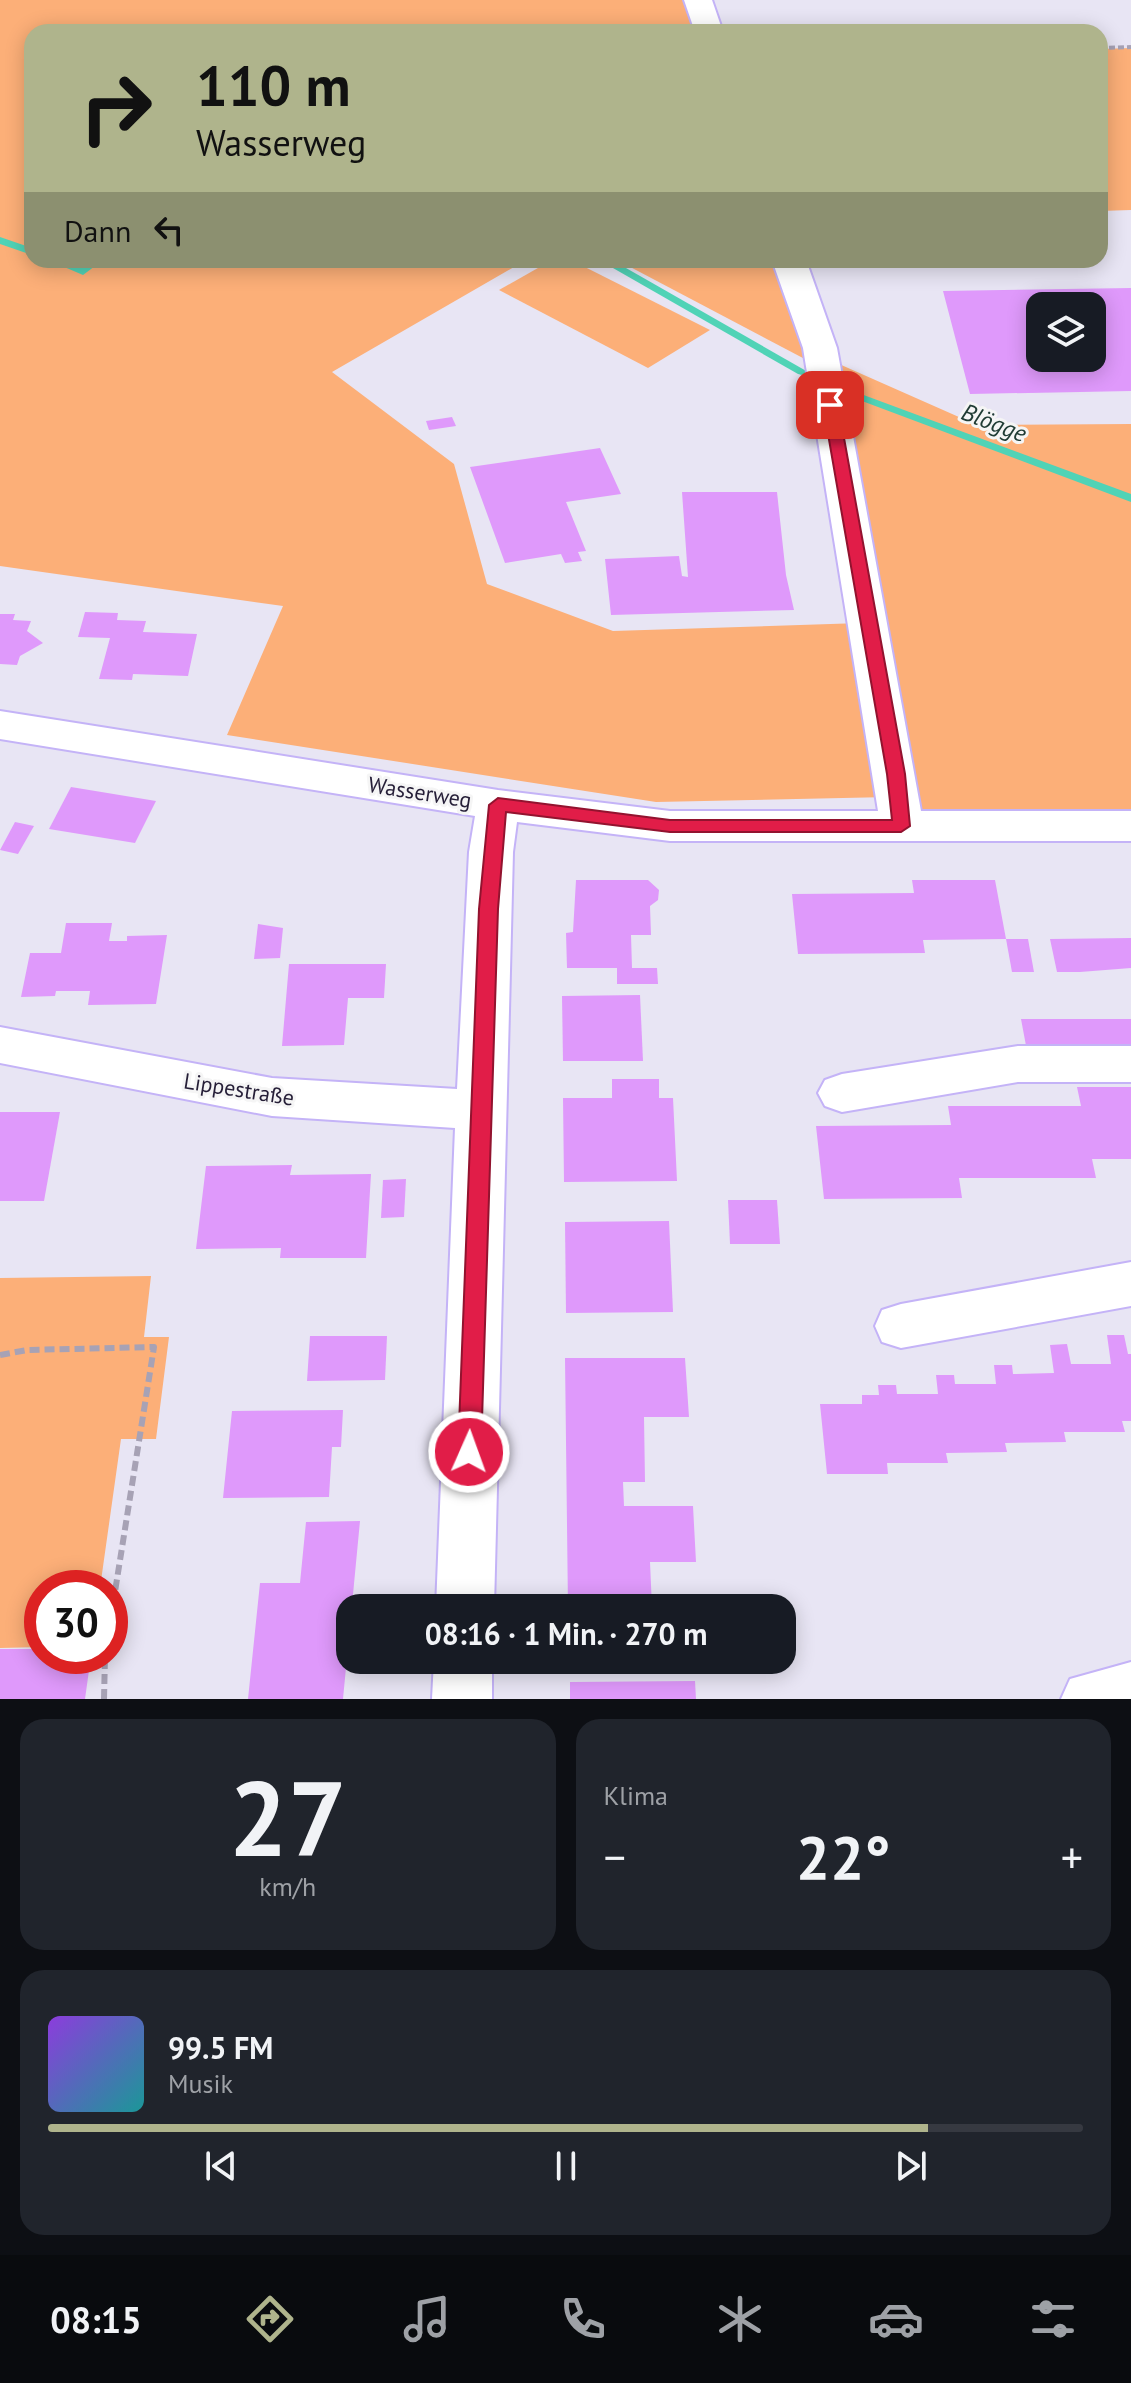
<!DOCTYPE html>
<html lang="de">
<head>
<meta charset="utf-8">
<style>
	body { margin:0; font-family:"PT Sans",sans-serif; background:#20242c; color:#f1f3f6; height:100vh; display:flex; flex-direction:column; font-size:30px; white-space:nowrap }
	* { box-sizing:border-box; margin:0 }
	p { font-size:26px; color:#9ea1a6 }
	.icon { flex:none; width:44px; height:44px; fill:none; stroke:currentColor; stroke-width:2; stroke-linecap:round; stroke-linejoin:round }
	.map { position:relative; height:1699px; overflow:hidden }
	.side { display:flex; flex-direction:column; gap:20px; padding:20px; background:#0d0f14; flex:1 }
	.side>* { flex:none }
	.top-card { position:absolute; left:24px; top:24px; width:1084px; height:244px; border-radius:24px; box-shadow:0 4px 20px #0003; background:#afb48c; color:#111; overflow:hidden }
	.fabs { position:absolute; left:1026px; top:292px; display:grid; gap:16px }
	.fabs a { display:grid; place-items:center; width:80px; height:80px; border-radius:16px; background:#171b24; box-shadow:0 4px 20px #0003; font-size:40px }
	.speed { position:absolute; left:24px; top:1570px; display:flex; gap:16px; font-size:40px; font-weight:700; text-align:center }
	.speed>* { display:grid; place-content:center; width:104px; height:104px; border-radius:50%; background:#171b24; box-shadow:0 4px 20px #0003; line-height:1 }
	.speed .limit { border:12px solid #d22; background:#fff; color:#111 }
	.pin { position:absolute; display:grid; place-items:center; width:68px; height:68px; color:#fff; margin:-34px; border-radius:16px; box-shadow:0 4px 12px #0006 }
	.me { position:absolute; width:88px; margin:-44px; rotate:2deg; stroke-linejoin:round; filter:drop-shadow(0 0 6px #0008) }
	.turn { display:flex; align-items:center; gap:28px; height:168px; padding:0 40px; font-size:36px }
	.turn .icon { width:104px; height:104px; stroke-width:2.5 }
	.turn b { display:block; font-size:56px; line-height:68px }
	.then { display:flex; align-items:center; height:76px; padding:0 40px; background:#0003; gap:16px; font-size:30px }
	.big { font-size:60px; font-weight:700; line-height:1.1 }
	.side .card { flex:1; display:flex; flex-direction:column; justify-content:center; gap:12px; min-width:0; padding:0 28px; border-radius:24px; background:#20242c }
	.side .dial { align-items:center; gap:0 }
	.dial b { font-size:104px; line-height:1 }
	.song { display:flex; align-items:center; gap:24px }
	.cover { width:96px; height:96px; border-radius:12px; background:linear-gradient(135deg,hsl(270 70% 55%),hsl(180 70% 35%)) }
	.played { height:8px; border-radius:4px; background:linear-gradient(90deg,#afb48c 85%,#363941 85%) }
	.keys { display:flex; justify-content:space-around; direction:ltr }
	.heat { display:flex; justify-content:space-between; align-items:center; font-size:44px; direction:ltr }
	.side .tiles { flex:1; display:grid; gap:20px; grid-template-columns:1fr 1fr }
	.card:last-child { grid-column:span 2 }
	.trip { position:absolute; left:336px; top:1594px; width:460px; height:80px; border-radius:24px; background:#171b24; box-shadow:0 4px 20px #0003; font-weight:700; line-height:80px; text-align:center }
	.dock { display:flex; height:128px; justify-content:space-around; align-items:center; background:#090b0e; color:#9ea1a6 }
	.dock .icon { width:56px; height:56px }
	.dock .selected { color:#afb48c }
	.dock b { font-size:36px; color:#f1f3f6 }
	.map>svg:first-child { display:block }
</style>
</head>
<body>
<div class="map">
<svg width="1131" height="1699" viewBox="0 0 1131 1699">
	<rect width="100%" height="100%" fill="#e8e5f4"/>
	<g fill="#fcaf78">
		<polygon points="0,0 692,0 704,32 32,32 32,260 526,260 332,372 454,464 487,584 613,631 861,623 889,797 656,802 227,735 283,606 0,566"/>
		<polygon points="1131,48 1131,210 1100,211 1100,49"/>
		<polygon points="552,260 571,260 710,330 648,368 499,290"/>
		<polygon points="617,260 783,260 820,367"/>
		<polygon points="830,360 977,425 1131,424 1131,818 938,816 913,808"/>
		<polygon points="151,1276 144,1337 169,1337 156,1439 121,1439 100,1588 42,1588 42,1647 0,1648 0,1278"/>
	</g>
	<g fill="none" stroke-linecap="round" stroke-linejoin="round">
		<g fill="#50d3b6" fill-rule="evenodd">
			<polygon points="0,237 32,248 32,255 0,244"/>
			<polygon points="48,260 62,260 82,268 91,260 103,260 83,275"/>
			<polygon points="599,260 612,260 808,372 802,375 798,374"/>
			<polygon points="842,387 1131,494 1131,502 838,392 838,388"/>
		</g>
	</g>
	<g fill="#df99fb" fill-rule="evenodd">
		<path d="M1131,288V391L970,394L943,291ZM1040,306H1092V358H1040Z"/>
		<polygon points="452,417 456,426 429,430 426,421"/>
		<polygon points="600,448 621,494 566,502 586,551 578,552 582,561 565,563 561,554 505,563 470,467"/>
		<polygon points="682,492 777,492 786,575 794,610 611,615 605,559 679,556 682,576 688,577"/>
		<polygon points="85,612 118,613 117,620 146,621 143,632 197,634 188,676 133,674 132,680 99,679 110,638 78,637"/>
		<polygon points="0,614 15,614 13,620 31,621 27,631 43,643 20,656 17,665 0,664"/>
		<polygon points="71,787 156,801 135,843 49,829"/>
		<polygon points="15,822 34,826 18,854 0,850"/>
		<polygon points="576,880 648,880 659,890 658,900 650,906 651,935 631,935 632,968 657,968 658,984 617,984 617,968 567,968 566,933 573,932"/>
		<polygon points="912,880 995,880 1006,939 923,940 925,953 798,954 792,894 914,893"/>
		<polygon points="66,923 112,923 109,941 127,941 127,936 167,935 156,1004 88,1005 90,991 56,991 55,996 21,997 30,953 61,953"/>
		<polygon points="258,924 283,928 280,958 254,959"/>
		<polygon points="1131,938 1131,968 1080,972 1057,972 1050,939"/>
		<polygon points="1006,939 1028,939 1034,972 1012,972"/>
		<polygon points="289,964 386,964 384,998 348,998 344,1045 282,1046"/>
		<polygon points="640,995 643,1061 563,1061 562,996"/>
		<polygon points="1021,1019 1131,1019 1131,1051 1027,1051"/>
		<polygon points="612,1079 659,1079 659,1098 673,1098 677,1181 564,1182 563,1098 612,1098"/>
		<polygon points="1077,1087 1131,1087 1131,1159 1092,1159 1096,1178 959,1178 962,1198 824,1199 816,1126 951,1125 948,1106 1081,1106"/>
		<polygon points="0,1112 60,1112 44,1201 0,1201"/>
		<polygon points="292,1165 290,1175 371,1174 366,1258 280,1258 281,1248 196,1249 206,1166"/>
		<polygon points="406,1179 404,1217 381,1218 383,1180"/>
		<polygon points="728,1200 777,1200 780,1244 730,1244"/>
		<polygon points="669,1221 673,1312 566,1313 565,1222"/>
		<polygon points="1107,1335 1124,1335 1128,1354 1131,1354 1131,1421 1122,1421 1125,1432 1064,1432 1066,1442 1005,1443 1007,1452 946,1453 948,1463 887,1463 888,1474 827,1474 820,1404 862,1404 862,1395 879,1395 878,1385 896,1385 897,1394 938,1394 936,1375 954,1375 955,1384 996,1384 994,1365 1012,1365 1013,1374 1054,1373 1050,1345 1067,1344 1071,1364 1111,1364"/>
		<polygon points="310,1336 387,1336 385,1380 307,1381"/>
		<polygon points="565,1358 685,1358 689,1417 644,1417 645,1482 623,1482 624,1506 693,1506 696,1562 650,1562 652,1608 568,1608"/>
		<polygon points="343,1410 341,1447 332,1447 329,1497 223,1498 232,1411"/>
		<polygon points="360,1521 343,1699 248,1699 260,1583 300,1583 306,1522"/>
		<polygon points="0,1649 42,1649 42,1656 91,1656 85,1699 0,1699"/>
		<polygon points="695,1681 696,1699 570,1699 570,1682"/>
	</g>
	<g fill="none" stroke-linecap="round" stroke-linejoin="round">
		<defs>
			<g id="minor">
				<polygon points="684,0 712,0 723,32 695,32"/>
				<polygon points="772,260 806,260 837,348 921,811 1131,811 1131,841 670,841 517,822 513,852 494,1608 436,1608 455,1128 272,1116 0,1063 0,1027 272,1078 457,1089 469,852 475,816 0,739 0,711 498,790 670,811 878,811 803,348"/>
				<polygon points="1018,1046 1131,1046 1131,1082 1018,1082 842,1112 825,1106 818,1093 825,1080 842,1074"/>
				<polygon points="1131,1262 1131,1306 901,1348 882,1342 875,1326 882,1310 901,1304"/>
				<polygon points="434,1660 492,1660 492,1699 432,1699"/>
				<polygon points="1131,1662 1131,1699 1061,1699 1070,1679"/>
			</g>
		</defs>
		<use href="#minor" stroke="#c4b3f7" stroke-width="4"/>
		<polyline stroke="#a7a2b5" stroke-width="4" stroke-dasharray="6 3" stroke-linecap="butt" points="1100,48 1131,47"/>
		<g stroke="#a7a2b5" stroke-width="6" stroke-dasharray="10 5" stroke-linecap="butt">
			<polyline points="0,1355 27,1350 154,1347 110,1623"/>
			<polyline points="104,1699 105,1656"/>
		</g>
		<use href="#minor" fill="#fff" fill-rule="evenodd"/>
	</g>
	<polygon fill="#e11d48" stroke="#92132f" stroke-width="2" points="830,401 838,405 905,774 910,826 901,832 670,832 506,812 498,909 481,1452 477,1460 469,1462 461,1460 458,1452 479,909 489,805 498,798 670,820 892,820 887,774 823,405"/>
	<g text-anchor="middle" stroke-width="6" stroke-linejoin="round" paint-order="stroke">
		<g font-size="22" fill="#251e37" stroke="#f5f5f5">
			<text transform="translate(420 792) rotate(9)" y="8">Wasserweg</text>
			<text transform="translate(239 1089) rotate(9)" y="8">Lippestraße</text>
		</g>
		<g font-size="24" font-style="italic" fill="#203c35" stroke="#f5f5f5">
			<text transform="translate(994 423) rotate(21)" y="8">Blögge</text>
		</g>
	</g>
</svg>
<div class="fabs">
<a><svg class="icon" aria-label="layers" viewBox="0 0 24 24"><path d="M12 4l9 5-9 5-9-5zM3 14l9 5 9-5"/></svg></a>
</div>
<div class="speed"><div class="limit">30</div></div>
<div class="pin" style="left:830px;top:405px;background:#d93025"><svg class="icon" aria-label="arrive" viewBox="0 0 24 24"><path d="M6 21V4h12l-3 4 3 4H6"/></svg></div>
<svg class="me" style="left:469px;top:1452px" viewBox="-20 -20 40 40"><circle r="17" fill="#e11d48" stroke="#fff" stroke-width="3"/><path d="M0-11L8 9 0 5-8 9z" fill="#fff"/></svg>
<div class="trip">08:16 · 1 Min. · 270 m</div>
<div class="top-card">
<div class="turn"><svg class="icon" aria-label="right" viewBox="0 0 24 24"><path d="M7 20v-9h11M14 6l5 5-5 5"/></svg><div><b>110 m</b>Wasserweg</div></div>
<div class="then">Dann<svg class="icon" aria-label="left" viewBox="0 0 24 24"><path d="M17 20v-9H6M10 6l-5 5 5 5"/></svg></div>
</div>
</div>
<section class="side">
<div class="tiles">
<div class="card dial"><b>27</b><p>km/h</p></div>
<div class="card"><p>Klima</p>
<div class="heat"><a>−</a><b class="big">22°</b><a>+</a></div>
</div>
<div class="card">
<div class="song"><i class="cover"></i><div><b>99.5 FM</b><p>Musik</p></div></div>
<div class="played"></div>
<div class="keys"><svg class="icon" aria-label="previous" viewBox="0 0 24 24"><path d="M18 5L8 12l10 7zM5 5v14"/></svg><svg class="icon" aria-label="pause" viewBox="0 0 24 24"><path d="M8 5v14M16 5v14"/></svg><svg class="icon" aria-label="next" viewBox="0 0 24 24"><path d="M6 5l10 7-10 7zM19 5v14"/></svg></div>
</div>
</div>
</section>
<nav class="dock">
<b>08:15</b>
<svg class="icon selected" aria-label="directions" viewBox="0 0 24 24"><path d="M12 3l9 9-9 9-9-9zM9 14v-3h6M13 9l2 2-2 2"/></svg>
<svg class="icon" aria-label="music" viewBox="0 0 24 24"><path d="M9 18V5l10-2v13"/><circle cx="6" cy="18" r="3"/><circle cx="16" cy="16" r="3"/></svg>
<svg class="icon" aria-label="phone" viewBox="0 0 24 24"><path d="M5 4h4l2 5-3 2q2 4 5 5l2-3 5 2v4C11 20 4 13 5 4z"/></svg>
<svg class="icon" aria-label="climate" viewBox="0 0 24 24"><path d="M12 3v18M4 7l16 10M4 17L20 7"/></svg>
<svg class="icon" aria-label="car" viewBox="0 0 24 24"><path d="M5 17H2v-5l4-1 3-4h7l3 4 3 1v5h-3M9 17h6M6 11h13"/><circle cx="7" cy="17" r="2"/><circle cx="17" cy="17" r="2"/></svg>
<svg class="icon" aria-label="filters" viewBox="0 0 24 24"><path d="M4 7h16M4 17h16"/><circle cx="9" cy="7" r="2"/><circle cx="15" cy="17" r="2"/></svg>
</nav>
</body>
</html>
